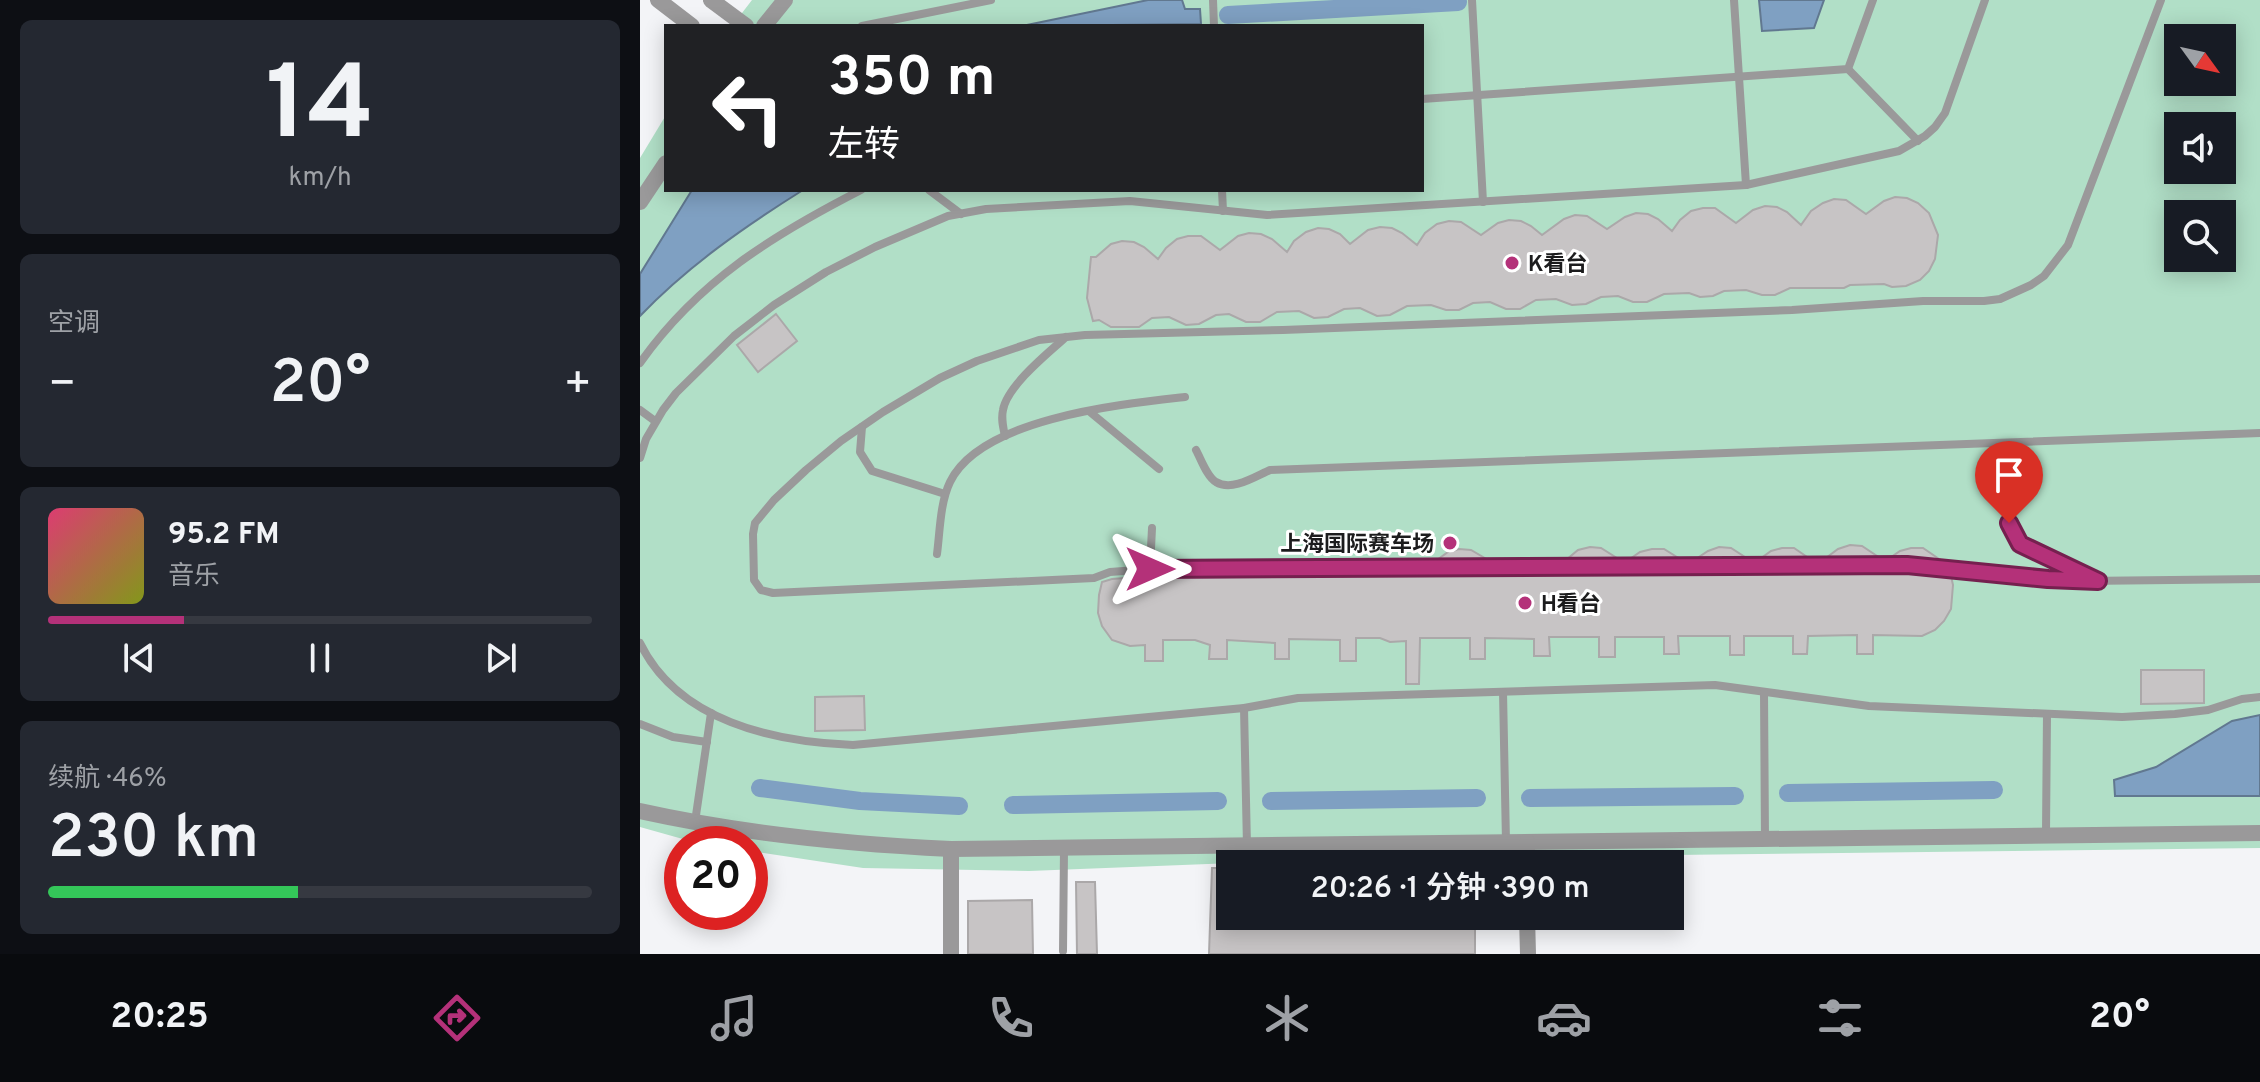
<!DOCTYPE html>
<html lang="zh">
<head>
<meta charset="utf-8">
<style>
	body { margin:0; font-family:Overpass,"Noto Sans SC",sans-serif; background:#242831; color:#f1f3f6; height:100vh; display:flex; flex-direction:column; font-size:30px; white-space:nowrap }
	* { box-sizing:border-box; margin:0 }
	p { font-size:26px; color:#9ea1a6 }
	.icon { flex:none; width:44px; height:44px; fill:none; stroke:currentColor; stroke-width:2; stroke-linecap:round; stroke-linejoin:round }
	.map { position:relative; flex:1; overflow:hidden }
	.drawer { display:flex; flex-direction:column; gap:20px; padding:20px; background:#0d0f14; width:640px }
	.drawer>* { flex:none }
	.guide { position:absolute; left:24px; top:24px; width:760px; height:168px; border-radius:0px; box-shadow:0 4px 20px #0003; background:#202124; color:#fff; overflow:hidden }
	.needle { width:52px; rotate:123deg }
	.fabs { position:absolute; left:1524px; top:24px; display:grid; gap:16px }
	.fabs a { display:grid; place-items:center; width:72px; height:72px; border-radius:0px; background:#171b24; box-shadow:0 4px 20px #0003; font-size:40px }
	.speed { position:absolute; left:24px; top:826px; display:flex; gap:16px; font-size:40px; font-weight:700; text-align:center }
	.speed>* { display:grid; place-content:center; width:104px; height:104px; border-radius:50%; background:#171b24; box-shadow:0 4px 20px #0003; line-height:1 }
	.speed .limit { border:12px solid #d22; background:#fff; color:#111 }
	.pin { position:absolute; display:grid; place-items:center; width:68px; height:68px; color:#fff; margin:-82px -34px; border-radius:50% 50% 50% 0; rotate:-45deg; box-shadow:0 0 8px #0007 }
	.pin .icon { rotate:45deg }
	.me { position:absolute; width:88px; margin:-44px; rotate:90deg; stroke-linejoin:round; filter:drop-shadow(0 0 6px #0008) }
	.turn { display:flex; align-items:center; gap:28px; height:168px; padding:0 32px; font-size:36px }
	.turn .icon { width:104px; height:104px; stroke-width:2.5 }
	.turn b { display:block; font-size:56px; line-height:68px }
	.big { font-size:60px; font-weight:600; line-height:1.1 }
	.drawer .widget { flex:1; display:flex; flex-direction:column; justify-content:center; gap:12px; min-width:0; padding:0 28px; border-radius:12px; background:#242831 }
	.drawer .dial { align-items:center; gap:0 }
	.dial b { font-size:104px; line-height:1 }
	.song { display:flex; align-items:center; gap:24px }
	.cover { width:96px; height:96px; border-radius:12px; background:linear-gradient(135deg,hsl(340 70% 55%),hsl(70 70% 35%)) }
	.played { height:8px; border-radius:4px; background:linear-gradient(90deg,#b43179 25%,#363941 25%) }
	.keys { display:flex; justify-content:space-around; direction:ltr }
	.heat { display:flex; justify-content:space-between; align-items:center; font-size:44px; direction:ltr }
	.charge { height:12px; border-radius:6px; background:linear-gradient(90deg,#34c759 46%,#363941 0) }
	.trip { position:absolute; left:576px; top:850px; width:468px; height:80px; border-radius:0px; background:#171b24; box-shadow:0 4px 20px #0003; font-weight:600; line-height:80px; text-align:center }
	.dock { display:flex; height:128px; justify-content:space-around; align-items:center; background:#090b0e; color:#9ea1a6 }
	.dock .icon { width:56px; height:56px }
	.dock .selected { color:#b43179 }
	.dock b { font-size:36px; color:#f1f3f6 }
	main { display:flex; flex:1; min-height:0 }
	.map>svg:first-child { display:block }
</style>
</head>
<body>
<main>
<section class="drawer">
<div class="widget dial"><b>14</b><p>km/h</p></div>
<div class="widget"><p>空调</p>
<div class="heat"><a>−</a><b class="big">20°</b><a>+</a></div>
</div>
<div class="widget">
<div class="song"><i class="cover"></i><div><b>95.2 FM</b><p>音乐</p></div></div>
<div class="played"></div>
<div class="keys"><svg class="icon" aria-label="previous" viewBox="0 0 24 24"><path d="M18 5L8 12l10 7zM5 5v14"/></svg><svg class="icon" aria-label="pause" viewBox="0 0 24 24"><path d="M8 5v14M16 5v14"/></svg><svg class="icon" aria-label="next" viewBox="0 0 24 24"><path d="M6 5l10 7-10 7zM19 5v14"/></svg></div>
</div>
<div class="widget"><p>续航 · 46%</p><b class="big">230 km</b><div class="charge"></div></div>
</section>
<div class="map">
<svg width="1620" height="954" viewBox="0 0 1620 954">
	<rect width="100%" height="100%" fill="#f3f4f7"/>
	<path fill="#b1dfc7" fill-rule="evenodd" d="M112,0H1620V848L697,859L389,871L223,868L110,851V844L57,843L0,827V158L26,115V190H782V26H92ZM1538,38H1582V82H1538ZM1538,126H1582V170H1538ZM1538,214H1582V258H1538Z"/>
	<g fill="#7fa0c2" stroke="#617890" stroke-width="2">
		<polygon points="508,0 542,0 545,9 560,9 561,24 382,26"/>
		<polygon points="1119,0 1184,0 1174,28 1122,31"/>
		<path d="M52,190H163C104,227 48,266 0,316V274Z"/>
		<polygon points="1620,715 1620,796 1475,796 1474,780 1516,767 1592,721"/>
	</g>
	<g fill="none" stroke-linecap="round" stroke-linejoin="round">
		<g stroke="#7fa0c2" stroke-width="18">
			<polyline points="588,15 818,2"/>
			<polyline points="120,788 220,801 319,806"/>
			<polyline points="1148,793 1354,790"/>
			<polyline points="890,798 1095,796"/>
			<polyline points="631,801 837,798"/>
			<polyline points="373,805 578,801"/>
		</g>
	</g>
	<g fill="#c7c4c5" stroke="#aba8a9" stroke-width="2">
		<polygon points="1255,197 1267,198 1278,203 1289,213 1298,235 1295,259 1289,271 1280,280 1266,286 1252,287 1244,284 1210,285 1204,288 1150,288 1135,295 1122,295 1106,290 1084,291 1073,296 1060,297 1049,293 1024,294 1007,302 993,302 978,296 961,297 946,304 932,305 916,299 896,300 880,309 866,309 850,302 833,303 819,310 806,310 791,305 767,306 750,315 737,316 720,308 704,309 688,317 674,318 659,311 637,312 620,322 606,322 589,314 576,315 559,324 546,325 529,317 512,318 499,327 471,327 459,320 453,321 447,298 451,257 456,257 471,244 482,241 494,242 504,247 518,259 526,248 537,239 548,236 561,236 580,250 598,236 609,233 621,234 632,239 647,252 654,241 666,232 678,228 689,229 700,234 710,244 728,230 740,227 752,228 762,233 777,245 785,233 797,224 809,221 821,222 841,235 858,223 869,220 881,221 891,226 902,235 924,219 935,215 947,216 967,229 985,217 996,213 1008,214 1018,219 1032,231 1040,220 1051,211 1063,208 1075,208 1096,223 1113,210 1125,206 1137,207 1147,212 1161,225 1171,211 1183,203 1194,199 1206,200 1226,214 1244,201"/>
		<polygon points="136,314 157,341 118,372 97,345"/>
		<polygon points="1210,545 1222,546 1240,558 1186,558 1198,549"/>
		<polygon points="950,547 961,548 980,560 926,560 938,550"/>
		<polygon points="1079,547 1091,548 1108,559 1056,559 1068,551"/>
		<polygon points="1142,548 1154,548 1170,559 1120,559 1131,551"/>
		<polygon points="1271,548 1283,548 1302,561 1250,558 1260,551"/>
		<polygon points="819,549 831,550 848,560 797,560 808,552"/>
		<polygon points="1012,549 1024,549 1040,559 990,559 1000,552"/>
		<polygon points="1267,572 1311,576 1313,585 1311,609 1304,621 1295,630 1282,636 1233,635 1233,654 1217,654 1217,635 1168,636 1167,654 1153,654 1153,636 1104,636 1104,655 1090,655 1090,636 1038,636 1039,654 1024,654 1024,637 975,637 975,657 959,657 959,637 909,637 910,656 894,656 894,639 845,638 845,659 830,659 830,638 780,638 779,684 766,684 766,641 750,642 740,638 716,638 716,661 700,661 700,640 649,639 649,659 635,659 635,643 587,640 587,659 569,659 570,645 555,640 523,640 523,661 505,661 505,645 490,646 472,640 462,626 458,613 459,595 462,582 472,579 510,576"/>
		<polygon points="1501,670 1564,670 1564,703 1501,704"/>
		<polygon points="224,696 225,730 175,731 175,697"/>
		<polygon points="572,868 590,868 590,916 835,916 835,954 569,954"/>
		<polygon points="436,882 455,882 457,954 437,954"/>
		<polygon points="392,900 393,954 328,954 328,901"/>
	</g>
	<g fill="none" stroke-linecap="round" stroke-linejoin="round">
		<g stroke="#9a999a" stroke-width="8">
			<polyline points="573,0 574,26"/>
			<polyline points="832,0 843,202"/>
			<polyline points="1094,0 1106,185"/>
			<polyline points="1521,0 1428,245 1404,276 1391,285 1360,299 1344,301 1283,301 1152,310 643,330 445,335 399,340 337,361 300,378 243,412 201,441 166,470 134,500 115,523 113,534 114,580 121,590 133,593 454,578 470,572 510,569 1267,565 1443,581 1620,579"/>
			<polyline points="222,26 351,0"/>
			<polyline points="1208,69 1278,141"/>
			<polyline points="782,99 1208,69 1233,0"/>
			<polyline points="289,190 321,214"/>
			<polyline points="582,190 583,211"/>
			<path d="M0,363C58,281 133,235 221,190"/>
			<polyline points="0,410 15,421"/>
			<polyline points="450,412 519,469"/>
			<polyline points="222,427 220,452 232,471 305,494"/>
			<path d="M365,436C363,427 361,419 363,410C367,386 408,353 426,337"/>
			<path d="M556,450C561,459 567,477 576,482C592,492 616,476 630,470L1620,433"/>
			<polyline points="0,458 6,439 23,410 36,393 94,336 134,305 186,272 235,247 308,216 346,209 490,201 627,215 1106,185 1259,151 1285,136 1295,127 1305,113 1345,0"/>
			<polyline points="1369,523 1380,544 1454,579"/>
			<path d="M297,554C300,531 300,503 310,482C341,418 482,404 545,397"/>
			<polyline points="510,569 512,528"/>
			<path d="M0,643C38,721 133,742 213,745L604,708L658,698L1075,685L1229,706L1482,717L1535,714L1568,710L1602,699L1620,697"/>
			<polyline points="863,692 866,842"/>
			<polyline points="1124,692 1125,839"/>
			<polyline points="604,708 607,846"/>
			<polyline points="0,724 33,737 67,742"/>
			<polyline points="55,822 71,713"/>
			<polyline points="1406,834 1407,714"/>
			<polyline points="423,951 424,849"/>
		</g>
		<g stroke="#9a999a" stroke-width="16">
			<polyline points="18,0 52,26"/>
			<polyline points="71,0 106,26"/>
			<polyline points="124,26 145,0"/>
			<polyline points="0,202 26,163"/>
			<path d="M0,811C103,834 206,844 311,849L1620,833"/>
			<polyline points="887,842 887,864"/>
			<polyline points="311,849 311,954"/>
			<polyline points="887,916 888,954"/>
		</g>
	</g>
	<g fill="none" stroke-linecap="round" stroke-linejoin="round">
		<defs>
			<polyline id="route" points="510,569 1267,565 1408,579 1458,581 1380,544 1369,523"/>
		</defs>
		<use href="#route" stroke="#75204f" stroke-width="20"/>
		<use href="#route" stroke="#b43179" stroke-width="14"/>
	</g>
	<g fill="#b43179" stroke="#fff" stroke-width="3">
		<circle cx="872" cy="263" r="8"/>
		<circle cx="810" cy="543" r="8"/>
		<circle cx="885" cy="603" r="8"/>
	</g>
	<g text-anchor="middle" stroke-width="6" stroke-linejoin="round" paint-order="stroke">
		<g font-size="22" font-weight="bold" fill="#1c1c1d" stroke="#fff" text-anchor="start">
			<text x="888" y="271">K看台</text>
			<text x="794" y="551" text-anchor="end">上海国际赛车场</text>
			<text x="901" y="611">H看台</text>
		</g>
	</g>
</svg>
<div class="fabs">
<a><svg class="needle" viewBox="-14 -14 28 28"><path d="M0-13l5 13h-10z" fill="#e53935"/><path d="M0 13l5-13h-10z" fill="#9ea1a6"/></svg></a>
<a><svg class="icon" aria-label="sound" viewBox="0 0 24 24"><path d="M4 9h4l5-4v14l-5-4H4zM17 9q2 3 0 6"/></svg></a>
<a><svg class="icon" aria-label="search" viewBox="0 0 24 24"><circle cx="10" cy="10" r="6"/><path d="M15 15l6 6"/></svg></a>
</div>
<div class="speed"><div class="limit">20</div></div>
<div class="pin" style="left:1369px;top:523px;background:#d93025"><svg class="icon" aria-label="arrive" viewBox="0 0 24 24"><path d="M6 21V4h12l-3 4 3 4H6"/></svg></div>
<svg class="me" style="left:510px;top:569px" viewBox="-20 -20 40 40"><path d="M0-17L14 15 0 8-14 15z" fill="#b43179" stroke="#fff" stroke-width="4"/></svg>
<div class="trip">20:26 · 1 分钟 · 390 m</div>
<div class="guide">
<div class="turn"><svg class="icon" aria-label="left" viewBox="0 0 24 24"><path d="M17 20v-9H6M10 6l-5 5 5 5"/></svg><div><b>350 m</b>左转</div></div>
</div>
</div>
</main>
<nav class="dock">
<b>20:25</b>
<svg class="icon selected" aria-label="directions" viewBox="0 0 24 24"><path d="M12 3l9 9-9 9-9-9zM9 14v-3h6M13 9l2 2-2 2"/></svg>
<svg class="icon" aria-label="music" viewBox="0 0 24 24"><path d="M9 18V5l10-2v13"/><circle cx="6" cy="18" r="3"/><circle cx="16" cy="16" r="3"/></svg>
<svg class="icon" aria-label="phone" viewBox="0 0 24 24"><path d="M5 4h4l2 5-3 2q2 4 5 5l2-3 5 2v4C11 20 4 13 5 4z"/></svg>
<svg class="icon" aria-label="climate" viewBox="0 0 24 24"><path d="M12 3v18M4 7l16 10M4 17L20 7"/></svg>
<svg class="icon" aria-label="car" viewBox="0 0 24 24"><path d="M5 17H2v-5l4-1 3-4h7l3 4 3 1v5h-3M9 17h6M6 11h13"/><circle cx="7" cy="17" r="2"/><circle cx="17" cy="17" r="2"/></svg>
<svg class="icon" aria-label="filters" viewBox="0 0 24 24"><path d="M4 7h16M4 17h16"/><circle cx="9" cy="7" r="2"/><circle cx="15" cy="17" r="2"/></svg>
<b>20°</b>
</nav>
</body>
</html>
